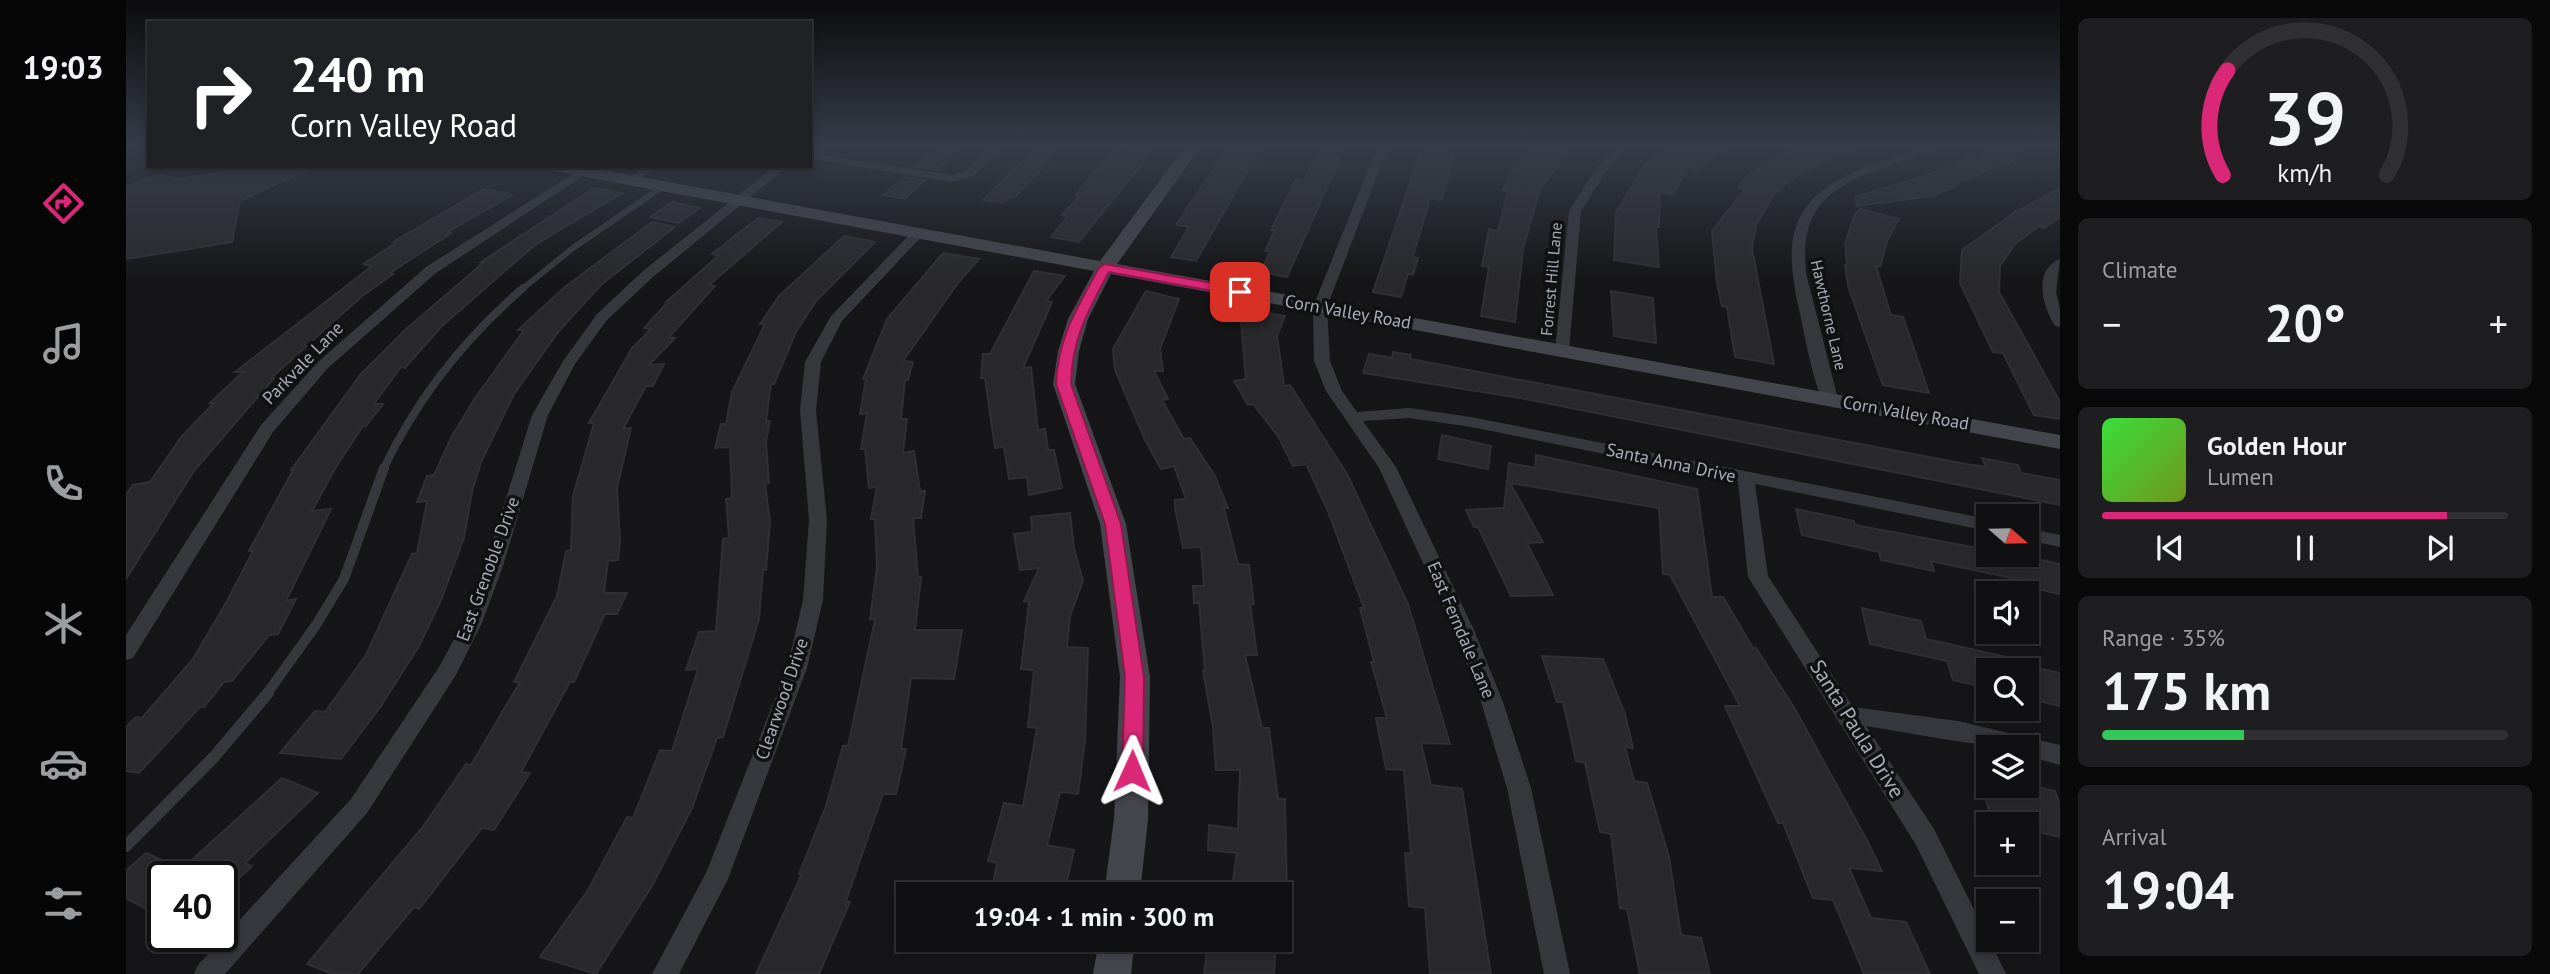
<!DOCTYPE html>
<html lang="en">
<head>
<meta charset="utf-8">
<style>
	body { margin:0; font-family:"PT Sans",sans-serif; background:#1e1e20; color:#f1f3f6; height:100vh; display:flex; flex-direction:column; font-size:26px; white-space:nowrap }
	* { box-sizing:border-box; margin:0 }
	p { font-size:23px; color:#9c9d9f }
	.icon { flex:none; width:38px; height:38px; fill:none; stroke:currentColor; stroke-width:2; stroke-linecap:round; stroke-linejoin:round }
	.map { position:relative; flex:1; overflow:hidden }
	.side { display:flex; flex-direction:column; gap:18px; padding:18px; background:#09090a; width:490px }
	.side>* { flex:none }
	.guide { position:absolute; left:21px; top:21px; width:665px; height:147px; border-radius:0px; box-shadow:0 4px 10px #0003,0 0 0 2px #303032; background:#202124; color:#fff; overflow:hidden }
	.needle { width:46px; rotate:110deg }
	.tools { position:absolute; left:1850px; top:504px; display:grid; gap:14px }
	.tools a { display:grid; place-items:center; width:63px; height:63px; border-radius:0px; background:#101012; box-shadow:0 4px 10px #0003,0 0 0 2px #303032; font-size:35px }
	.speed { position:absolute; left:21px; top:861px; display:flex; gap:14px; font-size:35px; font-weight:700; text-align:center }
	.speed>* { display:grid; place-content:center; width:91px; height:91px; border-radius:50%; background:#101012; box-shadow:0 4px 10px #0003,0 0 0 2px #303032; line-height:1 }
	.speed .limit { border:4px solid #111; border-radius:10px; background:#fff; color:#111 }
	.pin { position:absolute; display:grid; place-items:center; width:60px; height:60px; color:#fff; margin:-30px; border-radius:14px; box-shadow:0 4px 10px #0006 }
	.me { position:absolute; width:77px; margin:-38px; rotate:1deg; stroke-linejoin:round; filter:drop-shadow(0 0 5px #0008) }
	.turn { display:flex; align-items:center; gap:24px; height:147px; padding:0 28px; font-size:32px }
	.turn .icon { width:91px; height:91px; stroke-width:2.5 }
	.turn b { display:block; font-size:49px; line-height:60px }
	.big { font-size:52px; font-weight:700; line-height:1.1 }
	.side .widget { flex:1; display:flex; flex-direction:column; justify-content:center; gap:10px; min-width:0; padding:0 24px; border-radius:10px; background:#1e1e20 }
	.side .dial { align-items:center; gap:0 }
	.dial svg { height:182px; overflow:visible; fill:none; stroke:#303032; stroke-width:7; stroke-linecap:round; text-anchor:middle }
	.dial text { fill:#f1f3f6; stroke:none }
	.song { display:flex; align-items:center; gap:21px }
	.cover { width:84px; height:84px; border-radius:10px; background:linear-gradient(135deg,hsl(120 70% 55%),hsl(80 70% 35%)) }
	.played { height:7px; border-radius:4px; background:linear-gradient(90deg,#db2777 85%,#303032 85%) }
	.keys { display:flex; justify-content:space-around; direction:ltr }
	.heat { display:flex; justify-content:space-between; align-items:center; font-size:38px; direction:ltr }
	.charge { height:10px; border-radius:5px; background:linear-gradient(90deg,#34c759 35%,#303032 0) }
	.trip { position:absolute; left:770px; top:882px; width:396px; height:70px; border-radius:0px; background:#101012; box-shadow:0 4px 10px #0003,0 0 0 2px #303032; font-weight:700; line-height:70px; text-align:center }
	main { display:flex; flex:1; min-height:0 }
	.tab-bar { display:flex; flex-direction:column; width:126px; justify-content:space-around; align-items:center; background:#060607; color:#9c9d9f }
	.tab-bar .icon { width:49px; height:49px }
	.tab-bar .active { color:#db2777 }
	.tab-bar b { font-size:32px; color:#f1f3f6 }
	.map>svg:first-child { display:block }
</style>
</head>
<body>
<main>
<nav class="tab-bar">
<b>19:03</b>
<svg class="icon active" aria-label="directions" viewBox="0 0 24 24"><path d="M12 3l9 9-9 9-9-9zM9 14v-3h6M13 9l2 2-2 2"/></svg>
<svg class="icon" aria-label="music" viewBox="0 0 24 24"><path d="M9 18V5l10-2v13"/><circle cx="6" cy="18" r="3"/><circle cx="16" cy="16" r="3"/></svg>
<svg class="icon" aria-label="phone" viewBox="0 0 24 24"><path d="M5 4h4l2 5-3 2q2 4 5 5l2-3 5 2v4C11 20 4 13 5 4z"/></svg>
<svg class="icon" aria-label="climate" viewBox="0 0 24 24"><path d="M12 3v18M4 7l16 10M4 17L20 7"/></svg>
<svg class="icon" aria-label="car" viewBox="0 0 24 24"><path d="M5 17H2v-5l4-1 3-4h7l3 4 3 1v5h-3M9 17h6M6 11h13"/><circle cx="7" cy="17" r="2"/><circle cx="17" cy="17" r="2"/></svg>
<svg class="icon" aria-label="filters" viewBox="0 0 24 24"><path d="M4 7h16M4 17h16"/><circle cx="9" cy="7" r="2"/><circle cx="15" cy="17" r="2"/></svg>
</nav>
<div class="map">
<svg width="1934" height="974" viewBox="0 0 1934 974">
	<rect width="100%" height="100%" fill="#161618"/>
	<g fill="#29292c" stroke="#303034" stroke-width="2">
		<polygon points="912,145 937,145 889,197 884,197 877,203 857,200"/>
		<polygon points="997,145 1031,145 953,242 925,237 942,216 936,215 953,196 950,195 974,164 987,149 993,150"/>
		<polygon points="1104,145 1140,145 1125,170 1122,170 1070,261 1045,257 1063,227 1050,225"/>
		<polygon points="1196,145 1220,145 1161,277 1135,272 1144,251 1139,251 1149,230 1145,230 1170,179 1178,181"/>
		<polygon points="1297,145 1323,145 1321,154 1328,155 1316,200 1304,198 1287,257 1292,258 1287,275 1282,274 1275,297 1247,292"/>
		<polygon points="1407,145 1449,145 1414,189 1397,249 1389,322 1355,316 1363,267 1356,266 1363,229 1372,231 1382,191 1377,190 1390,163"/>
		<polygon points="1548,145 1602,145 1571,169 1562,166 1547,195 1534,192 1533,227 1530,227 1533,267 1488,260 1490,212 1519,165"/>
		<polygon points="1657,145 1732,145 1679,171 1659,184 1654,192 1650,191 1630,225 1626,248 1648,364 1609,357 1601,307 1596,306 1591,283 1586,231 1618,190 1612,188 1621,176 1664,150 1657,148"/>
		<polygon points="1866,145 1902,145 1881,166 1876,164 1824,186 1829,187 1806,196 1731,206 1729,197 1799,176 1841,158 1849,160"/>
		<polygon points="811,148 831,151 811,170 790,167"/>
		<polygon points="106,166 189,166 114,201 106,242 0,259 0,187 31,174 53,179 91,173"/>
		<polygon points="778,177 799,180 779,199 757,195"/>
		<polygon points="468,188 496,193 409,245 316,326 279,368 275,367 248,404 257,404 240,426 237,426 210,467 186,511 205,509 160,601 170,599 152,634 143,635 106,681 98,682 78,707 74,707 13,773 0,771 0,727 10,717 16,718 67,659 101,601 127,551 123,551 167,470 165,470 235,374 279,330 358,262 355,262"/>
		<polygon points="1934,188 1934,217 1918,228 1913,226 1889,244 1874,266 1873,292 1934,402 1934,419 1908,415 1877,353 1867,352 1834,283 1836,250 1889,212"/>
		<polygon points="358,189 386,195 322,232 325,233 264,273 267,274 235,297 145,378 148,378 68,471 0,579 0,495 7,485 24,482 56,436 88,403 84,403 117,372 109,372 246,266 237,264 270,243 267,242"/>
		<polygon points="546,202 574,208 553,223 524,217"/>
		<polygon points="1734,209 1773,219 1761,241 1754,267 1750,266 1765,315 1777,317 1803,393 1757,385 1722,286 1719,265 1721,265 1719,243 1729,214"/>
		<polygon points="632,218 656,222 583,285 589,286 543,337 549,338 523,365 538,364 527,386 520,386 497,429 505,428 491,488 494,542 492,560 482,561 478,593 501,593 491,614 479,614 448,682 444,682 395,772 404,773 368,830 356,828 293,909 288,907 232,974 207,974 181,964 296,828 340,764 345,765 394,682 388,682 431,596 440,551 445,550 447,496 468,423 463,423 506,348 525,329 518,328 542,302 540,302 592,256 586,254"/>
		<polygon points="526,222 549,227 476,284 433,331 388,394 355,462 346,492 338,538 315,600 293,646 255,706 215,759 154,753 189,711 199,712 240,655 286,554 291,553 301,501 291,502 301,476 308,475 325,438 347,401 398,330 392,330 440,286"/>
		<polygon points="718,236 749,242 690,301 670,332 648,384 645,384 640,421 644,421 640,441 643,483 639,484 644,522 640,570 637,570 633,619 597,737 591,738 566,808 526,886 470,974 414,957 462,890 501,817 507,818 534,750 546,751 572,669 560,670 573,632 590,631 597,539 603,538 600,499 606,498 604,447 589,448 595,424 600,424 606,392 639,324 634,324 653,296"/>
		<polygon points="817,253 853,259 832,283 777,361 787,362 782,380 779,380 775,419 781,419 777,453 788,451 794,491 799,491 795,518 787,518 792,577 795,577 789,630 836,630 828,679 785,678 775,749 780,749 770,794 757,794 720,901 724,902 693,974 630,974 676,874 673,874 700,806 717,746 722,746 749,619 744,619 751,567 749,519 745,519 751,487 743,488 739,449 735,449 741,413 734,414 740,379 737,379 761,319"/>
		<polygon points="908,271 939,276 920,301 926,302 897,368 905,367 912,430 919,429 922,450 928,450 936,488 903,495 901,477 883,479 878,447 869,448 859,378 855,378 857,354 864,354"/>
		<polygon points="1020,291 1053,299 1034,349 1037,371 1028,371 1042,399 1036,400 1058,439 1064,438 1089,476 1102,508 1098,508 1112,564 1123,565 1128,604 1124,604 1131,655 1119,655 1136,728 1143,728 1152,799 1159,799 1161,894 1105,894 1111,853 1082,850 1083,825 1112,829 1114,770 1090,770 1087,727 1077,671 1079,671 1073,603 1068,603 1067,586 1078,586 1075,547 1057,548 1049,508 1049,500 1060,499 1048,466 1035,469 1019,440 989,370 987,349"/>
		<polygon points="1485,291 1527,298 1530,343 1488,336"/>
		<polygon points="1121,310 1159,316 1151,336 1158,386 1164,385 1221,474 1282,604 1324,744 1295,743 1305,785 1336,789 1365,974 1304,974 1299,908 1283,906 1279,853 1285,854 1278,770 1260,769 1250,718 1261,718 1245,662 1248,662 1234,608 1238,608 1201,509 1180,464 1167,466 1152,436 1127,404 1122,405 1108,381 1120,379 1115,323"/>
		<polygon points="1267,352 1285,355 1284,359 1840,464 1860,467 1856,458 1892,465 1895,473 1934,480 1934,505 1394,398 1237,373 1243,354 1266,358"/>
		<polygon points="1316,435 1365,446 1362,469 1312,459"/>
		<polygon points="1410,455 1571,489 1586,597 1597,597 1627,648 1630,648 1669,709 1742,842 1756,871 1723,868 1745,918 1780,922 1804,974 1738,974 1707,900 1687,898 1657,823 1652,823 1599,706 1614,706 1544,575 1537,574 1533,508 1384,483 1417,542 1401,543 1427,595 1385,596 1352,527 1348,527 1340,510 1378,508 1383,463 1409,468"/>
		<polygon points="1670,509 1728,521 1729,525 1862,550 1862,555 1891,555 1934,564 1934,594 1892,585 1890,579 1805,561 1808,571 1755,560 1753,552 1676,535"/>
		<polygon points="944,513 948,548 957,581 944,616 941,647 962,648 959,741 952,794 934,792 921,845 948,850 938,894 865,894 871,863 862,861 878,803 897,806 911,728 902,727 908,670 895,669 903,602 898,601 913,568 894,570 888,534 906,532 905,517"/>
		<polygon points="1736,608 1795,621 1800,639 1908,663 1907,667 1934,673 1934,706 1912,701 1900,670 1862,670 1862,688 1827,680 1821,661 1744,644"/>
		<polygon points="1416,656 1477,659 1499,714 1507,748 1499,747 1508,781 1521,783 1543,857 1555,935 1575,938 1584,974 1514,974 1501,909 1494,908 1485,834 1474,832 1459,763 1450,761 1437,702 1431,702"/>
		<polygon points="156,778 192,793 119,863 126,866 96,894 96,877 37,877 37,918 0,898 0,871 20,853 56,869"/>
		<polygon points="1855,786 1908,786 1929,791 1934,806 1934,837 1900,829 1900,824 1866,819"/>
		<polygon points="1082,940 1150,940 1148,974 1078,974"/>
	</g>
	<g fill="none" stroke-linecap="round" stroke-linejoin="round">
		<g stroke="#37383d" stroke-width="6">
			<polyline points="504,181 528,166"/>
			<polyline points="395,290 447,248 536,187"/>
		</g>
		<path stroke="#37383d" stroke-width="8" d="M257,470C290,400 339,338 397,288"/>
		<polyline stroke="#37383d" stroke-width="10" points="140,695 190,625 218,579 258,468"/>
		<polyline stroke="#37383d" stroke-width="12" points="0,846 88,757 142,693"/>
		<g fill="#37383d" fill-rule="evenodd">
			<polygon points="867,145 879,145 847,176 826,182 684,159 684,153 826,175 839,172"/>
			<path d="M1252,145H1263L1201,307L1204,361L1216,391L1231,412L1283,408L1345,417L1862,519V531L1629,484L1642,576L1727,707L1832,721L1934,745V765L1900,756V747C1847,747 1793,734 1740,726L1808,829L1880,974H1853L1790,845L1622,577L1612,481L1345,427L1283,418L1237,421L1270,467L1348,630L1377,702L1405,788L1444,974H1418L1381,788L1355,702L1328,630L1253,468L1200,391L1188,361L1187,307Z"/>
			<polygon points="1493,145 1504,145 1480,171 1455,211 1443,351 1436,355 1431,354 1429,351 1443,211 1471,167"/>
			<path d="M1795,145H1809C1798,155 1780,160 1765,165C1705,186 1673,205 1680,273L1712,399L1704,404L1698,402C1687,383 1679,337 1674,314C1658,243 1659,200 1735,169C1755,160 1776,155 1795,145Z"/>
			<polygon points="649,166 662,166 527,277 481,320 449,364 422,415 377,566 356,623 330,675 241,813 99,974 68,974 72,965 225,799 315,664 336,623 359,566 406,415 437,361 471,314 517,271"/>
			<polygon points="453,170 463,172 310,273 202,368 147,432 7,658 0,660 0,635 135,425 192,362 300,267"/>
			<polygon points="791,230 797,234 795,237 716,321 695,362 690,410 701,520 697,600 681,668 602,879 553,974 526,974 580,873 661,668 677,600 683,520 674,410 679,362 705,316 787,231"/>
			<path d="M1934,259L1930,292L1934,309V327L1929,326C1917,307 1906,270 1934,259Z"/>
			<polygon points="1900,528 1934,535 1934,547 1900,540"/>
		</g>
		<g fill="#45464d" fill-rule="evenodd">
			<polygon points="1060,145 1076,145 991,264 1934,435 1934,449 985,274 962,319 953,351 949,384 1000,524 1024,677 1022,819 1014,894 978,894 988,819 994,677 974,524 927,384 932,351 942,319 968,271 427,171 419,166 455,166 974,261"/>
			<polygon points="973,940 1009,940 1005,974 967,974"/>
		</g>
	</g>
	<linearGradient id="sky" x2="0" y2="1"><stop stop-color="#0c0c0d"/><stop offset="0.52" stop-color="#363c48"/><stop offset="1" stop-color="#363c48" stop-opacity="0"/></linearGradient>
	<rect width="1934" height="281" fill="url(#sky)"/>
	<path fill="#db2777" stroke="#8e194d" stroke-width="2" d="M979,264L1114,288L1120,292L1114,296L983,272C962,311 946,338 945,384L995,524L1018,677L1017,771L1014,778L1006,780L999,778L996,771L999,677L979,524L930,384C932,337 951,308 973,268Z"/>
	<g text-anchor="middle" stroke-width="7" stroke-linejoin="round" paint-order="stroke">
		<g font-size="16" fill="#a8acb8" stroke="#111113">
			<text transform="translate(1425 279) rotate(-85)" y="6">Forrest Hill Lane</text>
			<text transform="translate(1703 315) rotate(77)" y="6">Hawthorne Lane</text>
		</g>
		<g font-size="18" fill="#a8acb8" stroke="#111113">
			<text transform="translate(1222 312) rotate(10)" y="6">Corn Valley Road</text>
			<text transform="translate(177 363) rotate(-46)" y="6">Parkvale Lane</text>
			<text transform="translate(1780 413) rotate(10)" y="6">Corn Valley Road</text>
			<text transform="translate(1545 463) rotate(12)" y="6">Santa Anna Drive</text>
			<text transform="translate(362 569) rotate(-70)" y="6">East Grenoble Drive</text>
			<text transform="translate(1335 630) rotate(67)" y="6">East Ferndale Lane</text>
			<text transform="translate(656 699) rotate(-71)" y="6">Clearwood Drive</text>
		</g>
		<g font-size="21" fill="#a8acb8" stroke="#111113">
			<text transform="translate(1731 729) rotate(58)" y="7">Santa Paula Drive</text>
		</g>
	</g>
</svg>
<div class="tools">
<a><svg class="needle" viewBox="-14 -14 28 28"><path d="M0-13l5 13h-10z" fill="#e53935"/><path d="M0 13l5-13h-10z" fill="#9c9d9f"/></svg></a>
<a><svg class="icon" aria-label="sound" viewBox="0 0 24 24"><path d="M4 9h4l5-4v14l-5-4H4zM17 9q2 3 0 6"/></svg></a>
<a><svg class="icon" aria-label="search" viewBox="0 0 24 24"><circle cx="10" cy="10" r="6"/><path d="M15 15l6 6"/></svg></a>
<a><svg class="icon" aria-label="layers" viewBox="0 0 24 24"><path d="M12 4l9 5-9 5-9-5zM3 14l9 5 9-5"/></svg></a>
<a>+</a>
<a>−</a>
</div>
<div class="speed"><div class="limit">40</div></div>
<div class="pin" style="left:1114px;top:292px;background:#d93025"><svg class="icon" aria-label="arrive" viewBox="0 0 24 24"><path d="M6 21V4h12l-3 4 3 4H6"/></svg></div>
<svg class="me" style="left:1006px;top:771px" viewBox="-20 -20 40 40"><path d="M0-17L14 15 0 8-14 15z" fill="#db2777" stroke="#fff" stroke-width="4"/></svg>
<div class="trip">19:04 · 1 min · 300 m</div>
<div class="guide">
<div class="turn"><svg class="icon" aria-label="right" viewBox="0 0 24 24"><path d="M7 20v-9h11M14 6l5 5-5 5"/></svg><div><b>240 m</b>Corn Valley Road</div></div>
</div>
</div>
<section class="side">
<div class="widget dial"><svg viewBox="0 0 100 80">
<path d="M14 69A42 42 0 1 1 86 69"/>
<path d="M14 69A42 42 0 0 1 16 23" stroke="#db2777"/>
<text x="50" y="56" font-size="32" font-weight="700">39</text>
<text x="50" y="72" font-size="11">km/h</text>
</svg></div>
<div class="widget"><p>Climate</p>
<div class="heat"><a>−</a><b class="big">20°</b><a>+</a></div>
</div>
<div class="widget">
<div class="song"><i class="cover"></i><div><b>Golden Hour</b><p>Lumen</p></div></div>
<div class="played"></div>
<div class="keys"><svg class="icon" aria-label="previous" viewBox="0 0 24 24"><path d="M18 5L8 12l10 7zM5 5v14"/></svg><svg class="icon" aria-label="pause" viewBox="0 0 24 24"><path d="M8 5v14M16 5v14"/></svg><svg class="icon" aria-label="next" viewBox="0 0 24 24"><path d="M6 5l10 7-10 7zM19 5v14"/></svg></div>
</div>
<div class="widget"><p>Range · 35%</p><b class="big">175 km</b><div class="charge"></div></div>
<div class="widget"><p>Arrival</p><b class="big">19:04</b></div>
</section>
</main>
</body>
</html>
